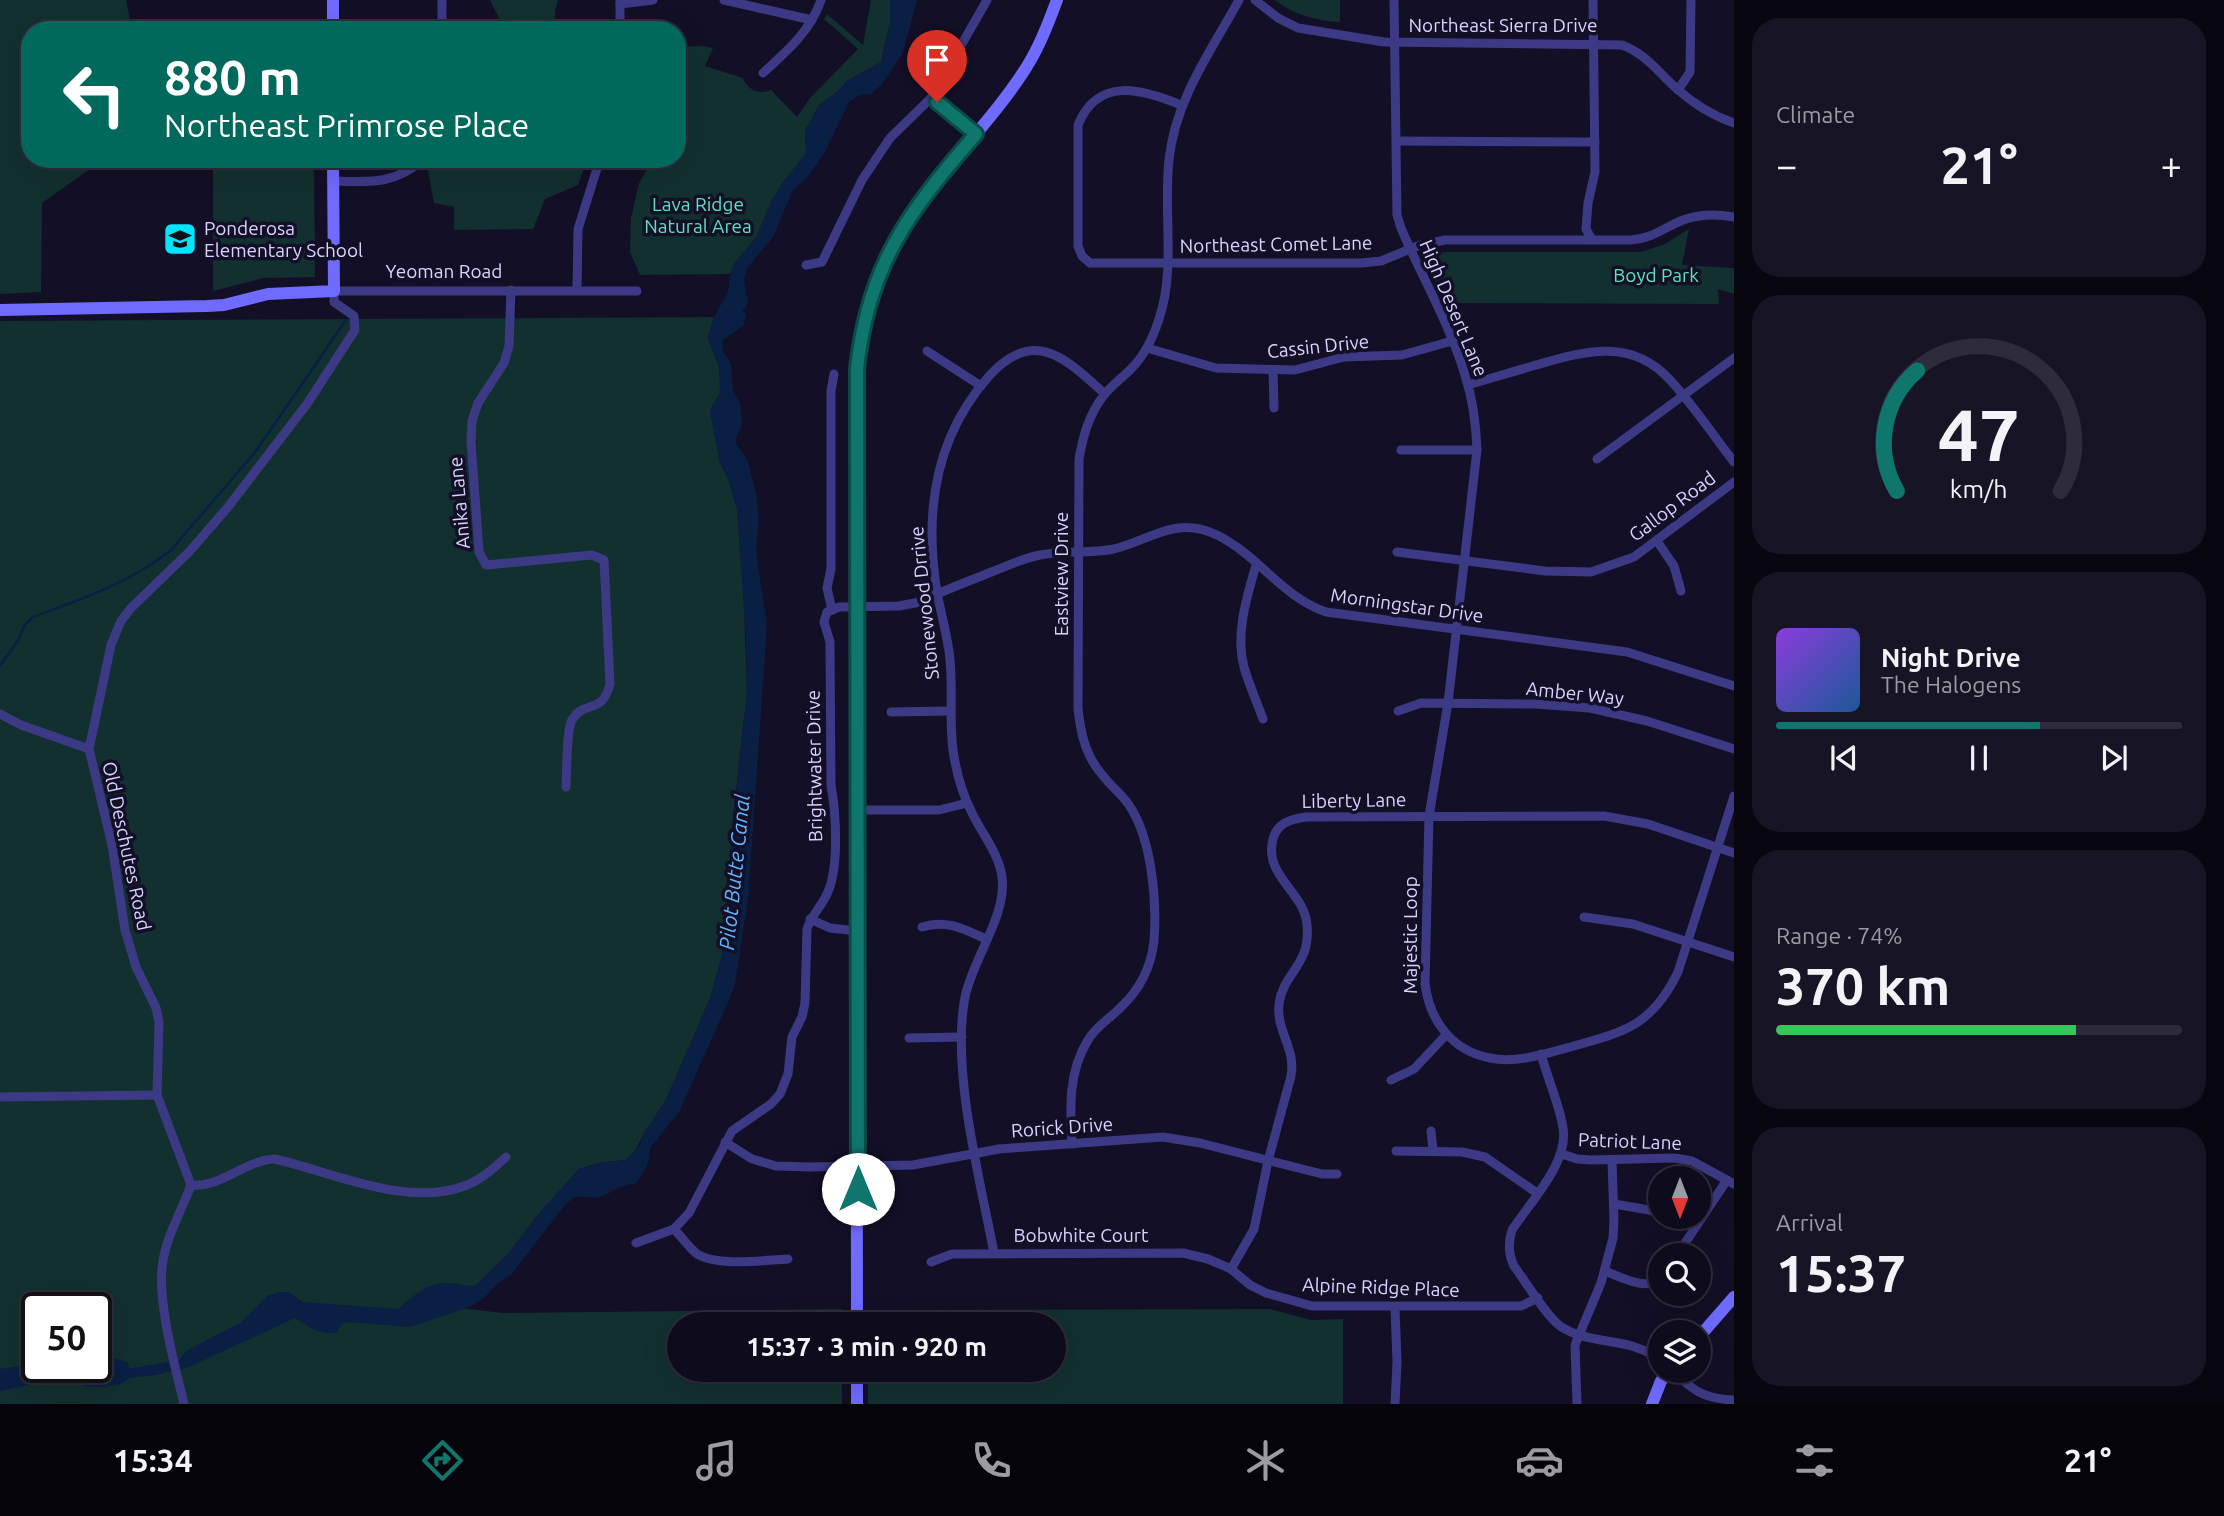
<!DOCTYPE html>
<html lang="en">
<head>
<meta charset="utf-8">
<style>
	body { margin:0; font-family:Ubuntu,sans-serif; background:#171425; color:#f1f3f6; height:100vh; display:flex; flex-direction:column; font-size:26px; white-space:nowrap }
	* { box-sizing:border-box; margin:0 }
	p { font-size:23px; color:#9b9ba3 }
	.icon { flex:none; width:38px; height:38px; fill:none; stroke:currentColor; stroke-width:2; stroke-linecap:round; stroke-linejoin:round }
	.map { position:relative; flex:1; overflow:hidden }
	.details { display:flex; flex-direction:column; gap:18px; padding:18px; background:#08060f; width:490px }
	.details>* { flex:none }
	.top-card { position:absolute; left:21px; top:21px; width:665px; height:147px; border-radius:28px; box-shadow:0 7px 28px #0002,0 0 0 2px #2e2b3b; background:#00695c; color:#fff; overflow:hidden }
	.needle { width:46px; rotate:180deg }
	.tools { position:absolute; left:1648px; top:1166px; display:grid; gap:14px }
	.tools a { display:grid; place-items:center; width:63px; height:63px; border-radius:50%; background:#0e0b1c; box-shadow:0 7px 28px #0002,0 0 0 2px #2e2b3b; font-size:35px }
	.speed { position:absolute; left:21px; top:1292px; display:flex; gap:14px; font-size:35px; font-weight:700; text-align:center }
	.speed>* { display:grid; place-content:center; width:91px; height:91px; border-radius:50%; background:#0e0b1c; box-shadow:0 7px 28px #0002,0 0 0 2px #2e2b3b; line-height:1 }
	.speed .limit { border:4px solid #111; border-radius:10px; background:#fff; color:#111 }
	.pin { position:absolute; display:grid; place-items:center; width:60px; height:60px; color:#fff; margin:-72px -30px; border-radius:50% 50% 50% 0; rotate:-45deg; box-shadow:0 0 7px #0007 }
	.pin .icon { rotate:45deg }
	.me { position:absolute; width:77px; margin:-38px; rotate:0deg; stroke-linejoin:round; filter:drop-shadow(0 0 5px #0008) }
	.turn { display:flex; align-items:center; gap:24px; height:147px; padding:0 28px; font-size:32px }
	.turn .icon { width:91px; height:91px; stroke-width:2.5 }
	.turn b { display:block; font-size:49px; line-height:60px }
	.big { font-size:52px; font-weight:600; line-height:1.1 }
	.details .tile { flex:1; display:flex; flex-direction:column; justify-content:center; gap:10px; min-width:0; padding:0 24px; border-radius:28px; background:#171425 }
	.details .dial { align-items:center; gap:0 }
	.dial svg { height:182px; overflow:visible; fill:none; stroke:#2e2b3b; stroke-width:7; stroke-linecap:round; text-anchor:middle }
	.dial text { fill:#f1f3f6; stroke:none }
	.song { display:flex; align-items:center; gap:21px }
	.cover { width:84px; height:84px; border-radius:10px; background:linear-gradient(135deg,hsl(270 70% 55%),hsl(210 70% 35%)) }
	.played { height:7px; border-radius:4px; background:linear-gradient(90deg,#0f766e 65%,#2e2b3b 65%) }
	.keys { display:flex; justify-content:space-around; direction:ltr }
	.heat { display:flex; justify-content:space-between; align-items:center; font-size:38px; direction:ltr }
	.charge { height:10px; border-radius:5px; background:linear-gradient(90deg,#34c759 74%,#2e2b3b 0) }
	.trip { position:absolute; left:667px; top:1312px; width:399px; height:70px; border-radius:35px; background:#0e0b1c; box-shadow:0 7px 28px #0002,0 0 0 2px #2e2b3b; font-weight:600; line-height:70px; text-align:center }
	.tabs { display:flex; height:112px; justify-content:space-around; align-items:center; background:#06040b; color:#9b9ba3 }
	.tabs .icon { width:49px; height:49px }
	.tabs .on { color:#0f766e }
	.tabs b { font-size:32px; color:#f1f3f6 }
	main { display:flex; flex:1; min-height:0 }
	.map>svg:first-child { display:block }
</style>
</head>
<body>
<main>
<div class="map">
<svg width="1734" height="1404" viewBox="0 0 1734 1404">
	<rect width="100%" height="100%" fill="#130f26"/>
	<g fill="#12302f" fill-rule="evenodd">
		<polygon points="0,0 126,0 132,30 30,30 30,159 104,159 42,203 41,292 0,294"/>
		<polygon points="490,0 558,0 555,11 555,30 499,30 501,22"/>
		<path d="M871,0H890V23L881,62L847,81L837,92L819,105L805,131L806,153L803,159L784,181L771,202L757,236L735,263L730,274L640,275L630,252L631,218L639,183L653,159H677V117L680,103L677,88V47L704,46L713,48L705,66L743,78C748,90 758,95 771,90L797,117L810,98L858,49L824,19L827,14L863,45Z"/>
		<path d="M1275,0H1340V22C1317,21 1293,15 1275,0Z"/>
		<polygon points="213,159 314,159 315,277 264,278 213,291"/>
		<polygon points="439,159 587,159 578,185 545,199 533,229 454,230 454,207 434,203 428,171"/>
		<polygon points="1689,229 1682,265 1734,268 1734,294 1718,289 1719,304 1444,303 1425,256 1446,252 1641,252 1665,244"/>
		<path d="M714,317L708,338L719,367L721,383L720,393L710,411L720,463L728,478L737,509L743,578L747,692L732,826L730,880L721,965L709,1001L665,1102L646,1130L634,1153L626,1160L598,1163L579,1169L536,1217L509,1253L475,1286H467L408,1302L503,1313L842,1309V1325H679V1370H842V1404H0V321ZM37,1307H96V1367H37Z"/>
		<polygon points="1270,1309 1311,1320 1343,1319 1343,1404 868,1404 868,1370 1054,1370 1054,1325 868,1325 868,1310"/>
	</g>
	<path fill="#0a1f44" d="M890,0H917L903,52L891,71L882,84L871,94L860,95L849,102L824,154L806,179L793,190L773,237L747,268L744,280L748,304L742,311L746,314L744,325L722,341L723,351L731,364L733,391L740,403L742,425L736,438V444L747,459L756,493L759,520L756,548L758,567L767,624L748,899L735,984L730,998L679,1112L650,1148C650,1164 645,1171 635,1184C622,1184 614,1191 603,1196C593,1200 584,1196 574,1197L564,1206L511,1275L497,1284L484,1298L469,1307L410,1327L348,1322L342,1324L336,1333C319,1335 309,1327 295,1318L189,1367L156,1375L129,1378L119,1385L97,1387L86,1386L73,1380L39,1383L0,1391V1369L37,1364V1367H96V1359C108,1358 117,1357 128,1363L129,1368H133L179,1360L186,1351L240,1323L267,1296L279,1292H289L303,1302L398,1309C411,1298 424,1285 442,1283C452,1282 464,1286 475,1286L509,1253L536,1217L579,1169L598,1163L626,1160L639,1146L646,1130L665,1102L709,1001L724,947L732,826L747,692L746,639L737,509L728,478L720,463L710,411L720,393L719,368L708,338L714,317L728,292L730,274L735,263L757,236L771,202L784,181L806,153L805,131L819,105L837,92L847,81L881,62L890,23Z"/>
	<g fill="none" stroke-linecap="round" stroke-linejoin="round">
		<path stroke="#0a1f44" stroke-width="2.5" d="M0,666L19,639L24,626L33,617C82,599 130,583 171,550L256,451L346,320"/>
		<g stroke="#3d3a85" stroke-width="9">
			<polyline points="620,0 620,30"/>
			<polyline points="724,0 812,20"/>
			<path d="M1255,0L1278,18L1298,28L1384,42L1622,45C1646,54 1658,72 1677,89C1694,104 1713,116 1734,123"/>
			<path d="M1394,0L1397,215L1401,228C1423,280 1454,331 1468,386C1474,407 1476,428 1477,450L1448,703L1429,816L1425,983C1429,1020 1452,1051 1490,1058C1516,1064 1548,1053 1574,1046C1595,1040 1620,1034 1638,1022C1657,1009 1668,992 1678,972L1734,796"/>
			<polyline points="620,4 653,0"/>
			<polyline points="442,30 442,0"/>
			<path d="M763,73C787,51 810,32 821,0"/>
			<polyline points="1678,90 1690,72 1691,0"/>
			<polyline points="931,98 976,134"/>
			<path d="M1181,105C1142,89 1098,76 1078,125V246L1082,256L1090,263H1361L1381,261L1420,245L1445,240H1631C1654,238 1663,228 1683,220C1700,214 1717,214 1734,217"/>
			<polyline points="1397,141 1595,142"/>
			<path d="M333,181C370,182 394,185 424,159"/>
			<polyline points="1592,240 1586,229 1588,203 1595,172 1593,0"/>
			<polyline points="806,265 822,262 862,180 890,138 931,98 987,0"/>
			<path d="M511,290L509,346L504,363L478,403L472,421L471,441L479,552L486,565L592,555L604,560L610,684C602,716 584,699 572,720C566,730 567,773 566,787"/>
			<polyline points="577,290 578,229 600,159"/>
			<polyline points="1147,348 1216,368 1295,370 1344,357 1402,355 1452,341"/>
			<polyline points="927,351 981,386"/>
			<polyline points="1273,370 1274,408"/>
			<path d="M1468,385C1491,378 1513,372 1536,365C1585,351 1632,337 1671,381C1694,406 1713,435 1734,462"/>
			<polyline points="1401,450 1477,450"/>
			<polyline points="1597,459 1734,358"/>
			<polyline points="1657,541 1674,566 1681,591"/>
			<polyline points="1397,552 1545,571 1591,572 1634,557 1734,482"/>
			<path d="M1256,565C1247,596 1235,634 1244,667C1249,685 1257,702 1263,719"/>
			<polyline points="832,610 827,588 831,569 831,391 834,374"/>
			<polyline points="1398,711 1421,703 1535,704 1590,708 1647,721 1734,749"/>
			<polyline points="891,712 951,711"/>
			<polyline points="0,714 21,725 89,749"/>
			<polyline points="857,810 939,810 967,803"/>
			<polyline points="1584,917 1633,924 1734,957"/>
			<polyline points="810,919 830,928 857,931"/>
			<path d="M922,927C946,919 964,929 986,939"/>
			<polyline points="909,1038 962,1037"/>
			<path d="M1541,1054C1547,1077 1560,1106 1563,1128C1569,1163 1530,1202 1512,1230C1508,1243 1508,1254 1514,1266C1526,1282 1546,1316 1560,1326C1591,1347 1630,1335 1661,1361"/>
			<polyline points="1391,1080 1414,1069 1446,1035"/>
			<polyline points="0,1097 157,1095"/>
			<polyline points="1431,1131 1433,1150"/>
			<polyline points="725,1142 752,1159 776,1166 809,1167 913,1165 999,1149 1163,1137 1200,1143 1322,1174 1337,1174"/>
			<path d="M1072,1144C1070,1108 1068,1072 1088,1040C1096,1026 1111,1018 1122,1006C1141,988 1151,967 1154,941C1157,901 1152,839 1129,805C1122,795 1112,787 1104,777C1086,757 1081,736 1078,709L1079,459C1083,436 1089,414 1104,395C1111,386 1122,378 1131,369C1145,355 1153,338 1159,319C1176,269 1163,212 1169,160C1175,100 1211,51 1239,0"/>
			<polyline points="1396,1151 1462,1152 1485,1157 1537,1193"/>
			<polyline points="1562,1154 1577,1159 1591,1160 1675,1158 1692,1161 1734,1184"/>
			<path d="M191,1185C221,1188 245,1160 275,1159C332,1172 409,1209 467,1185C482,1179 494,1168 506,1157"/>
			<polyline points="1614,1204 1661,1212"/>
			<polyline points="1679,1216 1695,1226"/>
			<path d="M674,1229C681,1236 689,1248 697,1254C718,1267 764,1260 788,1259"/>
			<path d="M636,1243L674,1229L689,1213L732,1131L771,1104L780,1094L788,1074L792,1037L802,1017L805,1003L807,929C811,916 820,908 826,896C840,870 836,813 831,785L830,642L824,622L827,612L839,607L899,606L920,602C944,590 969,581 994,571C1009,565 1024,558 1040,555C1064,550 1090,554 1114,549C1151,540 1176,515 1217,535C1258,555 1282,597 1326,612L1627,652L1734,686"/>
			<path d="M994,1253C980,1179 951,1070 965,997C973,958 1007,916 1002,877C999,854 983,835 973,815C963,796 956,771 953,750C949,720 953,690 950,660C948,637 941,615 937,592C924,513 934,437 990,375C1035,326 1067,360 1105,394"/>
			<polyline points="1677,1255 1727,1180"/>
			<polyline points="931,1262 952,1254 1183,1253 1208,1259 1231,1269 1250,1285 1266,1293 1312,1306 1521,1306 1538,1298"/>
			<path d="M1231,1269L1254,1229L1268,1161L1291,1076C1296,1048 1276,1031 1279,1004C1283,972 1311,966 1307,925C1305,892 1263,876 1273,839C1277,823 1291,819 1306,817L1604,816L1648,824L1734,853"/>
			<path d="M1605,1271C1621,1277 1645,1291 1661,1279"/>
			<polyline points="1395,1307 1397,1362 1395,1404"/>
			<path d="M1671,1370C1693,1390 1703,1399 1734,1400"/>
			<path d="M184,1404C175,1366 156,1298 163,1261C167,1235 182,1210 191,1185L157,1095L159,1022L156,1008L136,967L125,930L112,845L89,749L111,645L121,621L131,608L189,552L228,507L307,404L355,330L354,316L334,302V291H637"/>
			<polyline points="1577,1404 1575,1345 1601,1283 1613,1238 1614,1220 1612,1161"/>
		</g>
		<g stroke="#6f6bff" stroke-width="12">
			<polyline points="333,0 333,30"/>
			<polyline points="0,310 207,306 224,305 268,294 334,291 333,159"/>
			<path d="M857,1325L856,396C857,340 868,286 896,237C930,179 983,133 1020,77C1037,53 1047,27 1057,0"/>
			<polyline points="1699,1337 1734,1297"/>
			<polyline points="857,1404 857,1370"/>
			<polyline points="1652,1404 1661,1381 1670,1370"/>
		</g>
	</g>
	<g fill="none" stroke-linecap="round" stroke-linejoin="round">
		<defs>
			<path id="route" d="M858,1189L857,369C868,265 909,211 976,134L937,102"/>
		</defs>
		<use href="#route" stroke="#0a4d48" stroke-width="18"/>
		<use href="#route" stroke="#0f766e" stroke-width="12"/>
	</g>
	<defs>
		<symbol id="school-square" viewBox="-11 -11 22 22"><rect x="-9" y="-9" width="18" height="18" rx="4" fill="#00e5ff" stroke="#130f26"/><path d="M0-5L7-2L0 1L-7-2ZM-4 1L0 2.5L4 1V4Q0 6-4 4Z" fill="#111"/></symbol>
	</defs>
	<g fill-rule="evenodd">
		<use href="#school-square" x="161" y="220" width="38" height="38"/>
	</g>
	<g text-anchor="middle" stroke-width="7" stroke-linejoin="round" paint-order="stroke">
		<g font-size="19" fill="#d9d4ff" stroke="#130f26">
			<text x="1503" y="32">Northeast Sierra Drive</text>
			<text transform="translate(1276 244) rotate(-1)" y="7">Northeast Comet Lane</text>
			<text x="444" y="278">Yeoman Road</text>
			<text transform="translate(1454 308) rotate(67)" y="7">High Desert Lane</text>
			<text transform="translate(1318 346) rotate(-6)" y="7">Cassin Drive</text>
			<text transform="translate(459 503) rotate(-95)" y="7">Anika Lane</text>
			<text transform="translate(1672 506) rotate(-37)" y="7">Gallop Road</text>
			<text transform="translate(1061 574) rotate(-90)" y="7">Eastview Drive</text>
			<text transform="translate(924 603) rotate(-96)" y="7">Stonewood Drrive</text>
			<text transform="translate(1407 605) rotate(8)" y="7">Morningstar Drive</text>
			<text transform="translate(1575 693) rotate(6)" y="7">Amber Way</text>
			<text transform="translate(814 766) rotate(-91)" y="7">Brightwater Drive</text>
			<text transform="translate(1354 800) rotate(-1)" y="7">Liberty Lane</text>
			<text transform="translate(127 846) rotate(78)" y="7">Old Deschutes Road</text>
			<text transform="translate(1410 935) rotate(-90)" y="7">Majestic Loop</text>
			<text transform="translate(1062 1127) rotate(-4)" y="7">Rorick Drive</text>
			<text transform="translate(1630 1141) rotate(2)" y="7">Patriot Lane</text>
			<text x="1081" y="1242">Bobwhite Court</text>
			<text transform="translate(1381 1287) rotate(2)" y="7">Alpine Ridge Place</text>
		</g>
		<g font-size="19" fill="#5fe0c0" stroke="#130f26">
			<text x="698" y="211">Lava Ridge<tspan x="698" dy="22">Natural Area</tspan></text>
			<text x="1656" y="282">Boyd Park</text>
		</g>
		<g font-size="19" fill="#d9d4ff" stroke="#130f26" text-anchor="start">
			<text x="204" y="235">Ponderosa<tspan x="204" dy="22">Elementary School</tspan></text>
		</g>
		<g font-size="21" font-style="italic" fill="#62b6ff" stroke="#130f26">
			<text transform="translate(735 872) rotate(-84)" y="7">Pilot Butte Canal</text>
		</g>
	</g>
</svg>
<div class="tools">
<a><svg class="needle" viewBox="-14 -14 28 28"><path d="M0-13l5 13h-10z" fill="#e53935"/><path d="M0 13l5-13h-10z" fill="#9b9ba3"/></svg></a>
<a><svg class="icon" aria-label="search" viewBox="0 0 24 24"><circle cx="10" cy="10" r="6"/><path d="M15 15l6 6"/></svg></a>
<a><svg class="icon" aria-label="layers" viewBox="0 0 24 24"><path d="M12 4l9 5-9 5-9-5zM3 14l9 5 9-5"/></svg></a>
</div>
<div class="speed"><div class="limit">50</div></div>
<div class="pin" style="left:937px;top:102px;background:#d93025"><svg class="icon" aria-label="arrive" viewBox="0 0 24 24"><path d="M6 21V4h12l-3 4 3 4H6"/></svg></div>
<svg class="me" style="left:858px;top:1189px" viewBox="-20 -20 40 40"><circle r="19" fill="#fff"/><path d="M0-13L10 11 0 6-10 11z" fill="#0f766e"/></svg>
<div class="trip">15:37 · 3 min · 920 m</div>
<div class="top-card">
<div class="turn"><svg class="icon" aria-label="left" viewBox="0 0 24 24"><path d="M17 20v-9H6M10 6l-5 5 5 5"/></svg><div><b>880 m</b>Northeast Primrose Place</div></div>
</div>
</div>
<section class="details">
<div class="tile"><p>Climate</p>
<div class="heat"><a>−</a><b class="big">21°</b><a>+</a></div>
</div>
<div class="tile dial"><svg viewBox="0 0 100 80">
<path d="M14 69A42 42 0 1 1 86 69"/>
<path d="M14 69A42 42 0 0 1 23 16" stroke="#0f766e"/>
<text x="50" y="56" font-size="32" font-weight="700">47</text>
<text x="50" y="72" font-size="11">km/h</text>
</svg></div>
<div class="tile">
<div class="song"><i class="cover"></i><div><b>Night Drive</b><p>The Halogens</p></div></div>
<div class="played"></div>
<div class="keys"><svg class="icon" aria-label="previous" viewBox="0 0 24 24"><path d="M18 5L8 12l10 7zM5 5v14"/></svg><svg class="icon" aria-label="pause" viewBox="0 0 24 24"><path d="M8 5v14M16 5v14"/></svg><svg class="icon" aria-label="next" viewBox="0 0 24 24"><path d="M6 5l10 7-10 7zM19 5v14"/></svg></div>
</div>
<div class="tile"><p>Range · 74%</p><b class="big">370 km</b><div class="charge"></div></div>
<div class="tile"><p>Arrival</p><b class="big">15:37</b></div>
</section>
</main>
<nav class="tabs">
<b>15:34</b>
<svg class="icon on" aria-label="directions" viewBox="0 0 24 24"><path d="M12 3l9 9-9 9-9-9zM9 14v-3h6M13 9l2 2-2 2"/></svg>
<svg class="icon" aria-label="music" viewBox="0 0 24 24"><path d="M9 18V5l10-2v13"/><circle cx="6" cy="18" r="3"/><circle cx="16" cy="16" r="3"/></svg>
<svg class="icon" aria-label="phone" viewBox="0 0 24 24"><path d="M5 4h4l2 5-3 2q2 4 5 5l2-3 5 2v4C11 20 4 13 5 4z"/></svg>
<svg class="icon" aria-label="climate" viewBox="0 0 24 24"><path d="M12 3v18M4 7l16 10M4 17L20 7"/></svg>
<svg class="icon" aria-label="car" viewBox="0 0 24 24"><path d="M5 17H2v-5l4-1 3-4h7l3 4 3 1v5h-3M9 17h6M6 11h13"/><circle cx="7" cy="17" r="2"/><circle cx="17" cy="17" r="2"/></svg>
<svg class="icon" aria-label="filters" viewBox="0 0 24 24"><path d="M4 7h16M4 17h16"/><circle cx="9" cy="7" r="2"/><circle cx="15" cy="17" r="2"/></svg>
<b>21°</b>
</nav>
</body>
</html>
